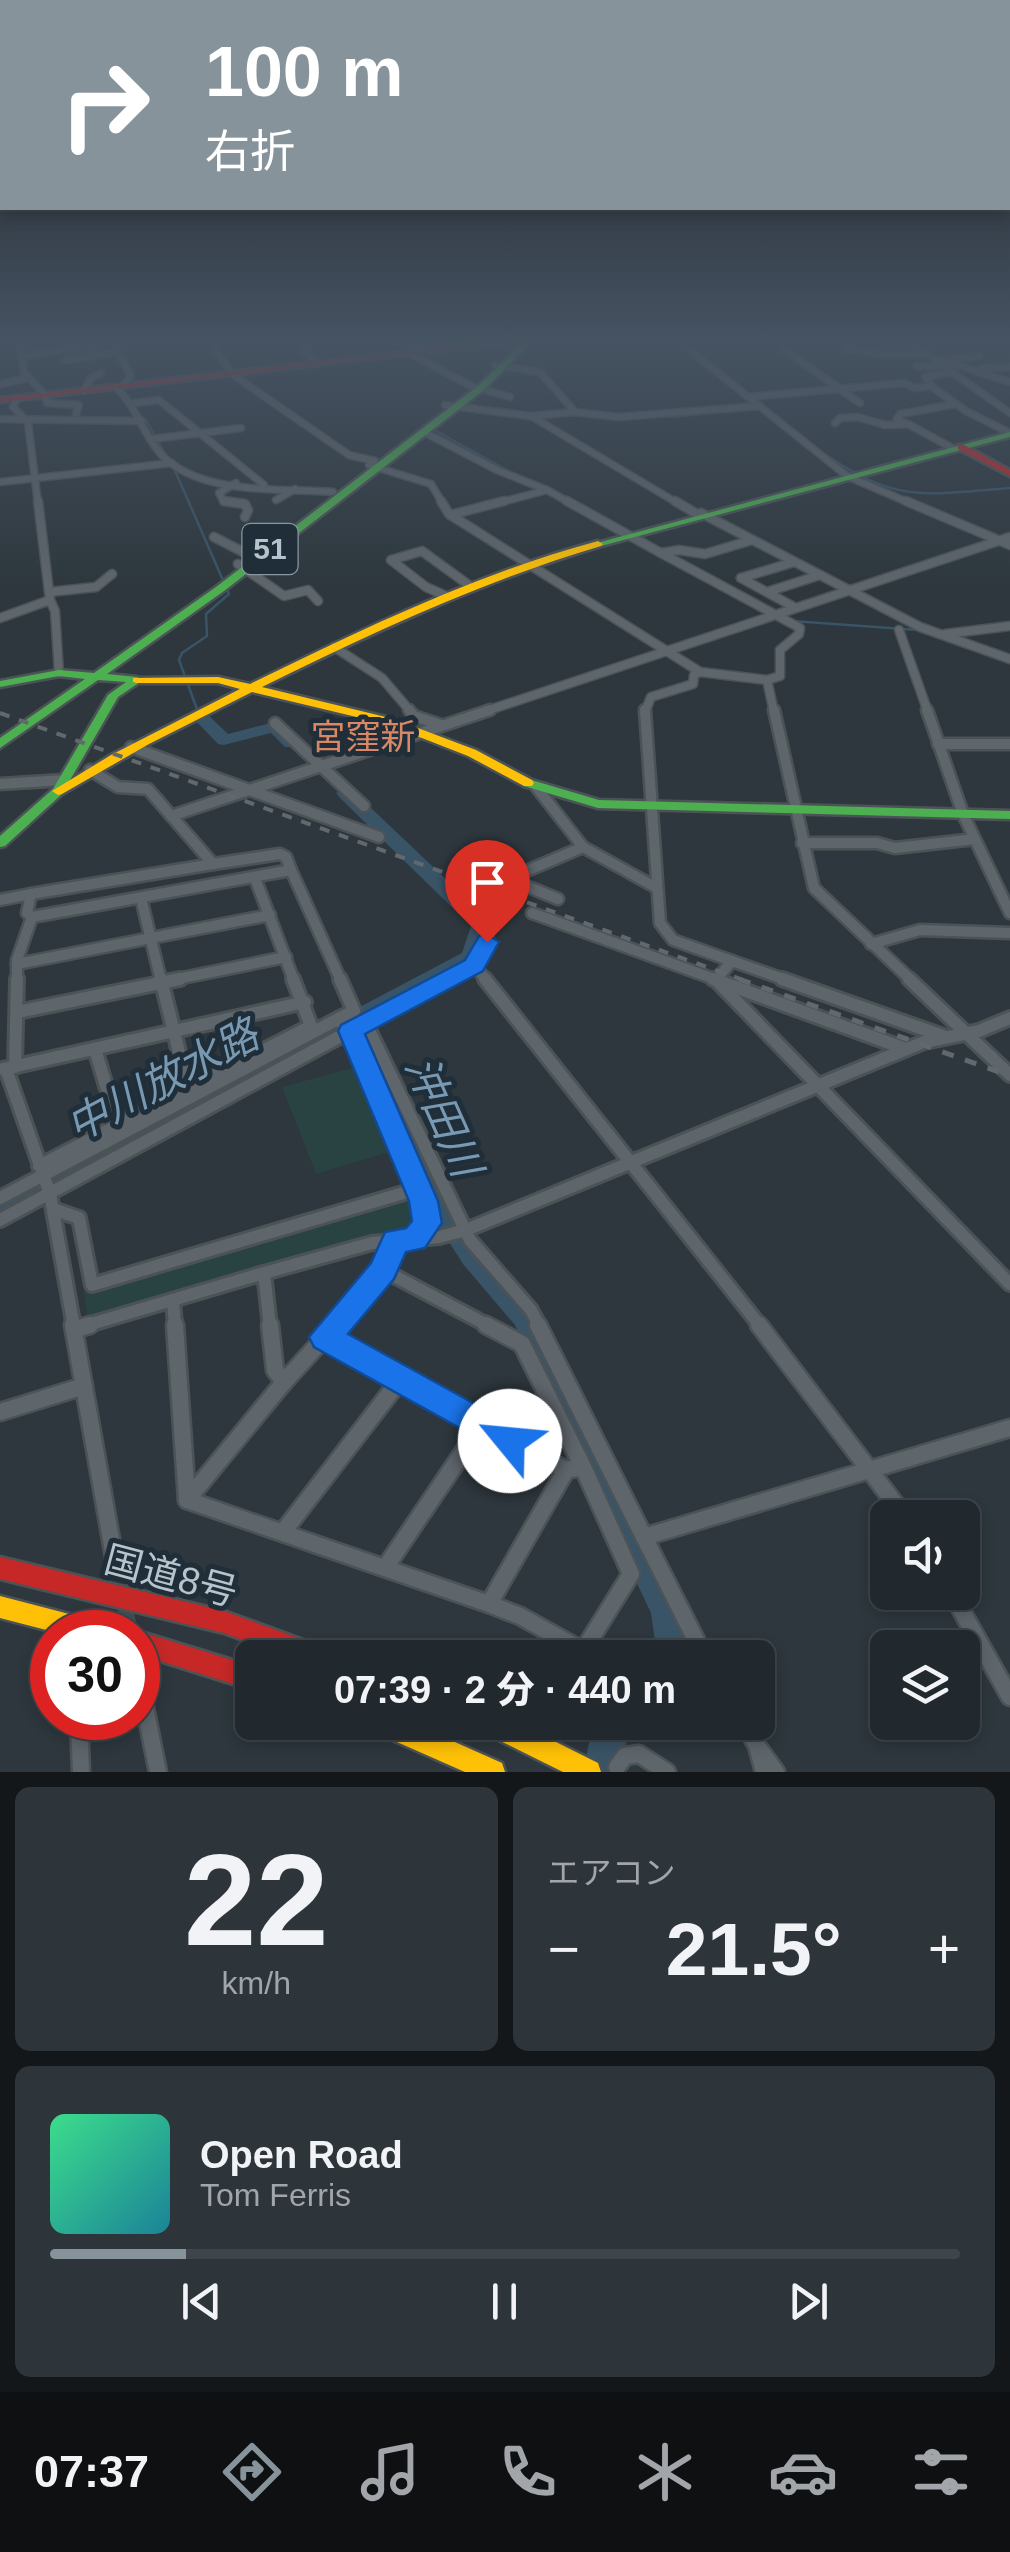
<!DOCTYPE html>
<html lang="ja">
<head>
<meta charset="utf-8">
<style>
	body { margin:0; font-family:Helvetica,"Noto Sans JP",sans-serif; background:#2e353a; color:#f1f3f6; height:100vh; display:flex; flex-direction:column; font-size:38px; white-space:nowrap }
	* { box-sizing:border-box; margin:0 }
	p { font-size:32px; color:#a2a6aa }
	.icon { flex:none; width:55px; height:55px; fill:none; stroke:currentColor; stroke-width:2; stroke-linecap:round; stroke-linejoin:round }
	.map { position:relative; height:1772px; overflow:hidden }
	.drawer { display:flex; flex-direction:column; gap:15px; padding:15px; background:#131719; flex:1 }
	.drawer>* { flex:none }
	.top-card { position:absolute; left:0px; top:0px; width:1010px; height:210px; box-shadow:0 5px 15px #0003,0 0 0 2px #3f454a; background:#87939b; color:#fff; overflow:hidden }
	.controls { position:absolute; left:870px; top:1500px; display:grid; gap:20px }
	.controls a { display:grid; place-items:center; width:110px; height:110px; border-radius:15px; background:#22292e; box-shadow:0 5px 15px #0003,0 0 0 2px #3f454a; font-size:50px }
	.speed { position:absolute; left:30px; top:1610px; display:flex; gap:20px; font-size:50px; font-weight:700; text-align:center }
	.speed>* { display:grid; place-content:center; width:130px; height:130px; border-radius:50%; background:#22292e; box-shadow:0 5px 15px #0003,0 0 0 2px #3f454a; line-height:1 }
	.speed .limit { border:15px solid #d22; background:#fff; color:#111 }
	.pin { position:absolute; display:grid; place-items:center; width:85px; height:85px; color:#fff; margin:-102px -42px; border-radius:50% 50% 50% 0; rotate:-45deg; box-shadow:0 0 10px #0007 }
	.pin .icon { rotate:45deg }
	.me { position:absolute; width:110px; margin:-55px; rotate:298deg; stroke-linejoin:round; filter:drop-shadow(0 0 8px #0008) }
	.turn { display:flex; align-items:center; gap:35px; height:210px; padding:0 40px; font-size:45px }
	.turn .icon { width:130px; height:130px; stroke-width:2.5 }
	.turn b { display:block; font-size:70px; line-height:85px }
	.big { font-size:75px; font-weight:800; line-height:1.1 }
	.drawer .card { flex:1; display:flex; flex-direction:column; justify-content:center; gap:15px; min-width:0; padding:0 35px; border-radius:15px; background:#2e353a }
	.drawer .dial { align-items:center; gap:0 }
	.dial b { font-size:130px; line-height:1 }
	.song { display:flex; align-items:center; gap:30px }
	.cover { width:120px; height:120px; border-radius:15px; background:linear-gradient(135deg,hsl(150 70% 55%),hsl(190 70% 35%)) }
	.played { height:10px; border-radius:5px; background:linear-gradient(90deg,#87939b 15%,#3f454a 15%) }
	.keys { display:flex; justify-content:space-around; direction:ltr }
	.heat { display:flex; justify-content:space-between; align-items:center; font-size:55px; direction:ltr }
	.drawer .tiles { flex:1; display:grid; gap:15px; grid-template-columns:1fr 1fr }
	.card:last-child { grid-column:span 2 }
	.trip { position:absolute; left:235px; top:1640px; width:540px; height:100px; border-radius:15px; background:#22292e; box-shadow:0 5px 15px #0003,0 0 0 2px #3f454a; font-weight:800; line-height:100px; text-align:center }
	.tab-bar { display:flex; height:160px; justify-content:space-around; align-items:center; background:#0e1012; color:#a2a6aa }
	.tab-bar .icon { width:70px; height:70px }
	.tab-bar .selected { color:#87939b }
	.tab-bar b { font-size:45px; color:#f1f3f6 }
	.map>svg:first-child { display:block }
</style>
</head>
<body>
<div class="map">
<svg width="1010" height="1772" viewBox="0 0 1010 1772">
	<rect width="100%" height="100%" fill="#2d373d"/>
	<g fill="#294343">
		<polygon points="356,1067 389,1152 316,1174 282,1087"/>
		<polygon points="416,1195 423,1222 94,1318 87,1314 84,1291"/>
	</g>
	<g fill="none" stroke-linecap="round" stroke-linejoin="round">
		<g stroke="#395467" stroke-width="2.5">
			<polyline points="672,417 712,413"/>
			<polyline points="140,420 146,420 165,454"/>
			<polyline points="436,431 510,472"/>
			<path d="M825,454C896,505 930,494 1010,488"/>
			<polyline points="173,466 229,594 206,614 207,636 182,653 179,660 198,712"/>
			<polyline points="792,621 918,630"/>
		</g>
		<polyline stroke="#395467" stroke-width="4" points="197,710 200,717"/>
		<g fill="#395467" fill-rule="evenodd">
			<polygon points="200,712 206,713 228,734 275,722 281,723 300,743 297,747 285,747 271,733 224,745 218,744 192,717"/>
			<polygon points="345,788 351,789 488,919 491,924 488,944 477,963 0,1219 0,1197 462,953 471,926 339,797 336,793"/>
			<polygon points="383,1063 391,1065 395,1071 433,1161 462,1219 482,1249 536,1310 679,1599 690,1649 686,1658 652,1658 656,1648 651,1613 515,1325 463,1264 444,1234 418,1183 371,1071 375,1065"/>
			<polygon points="599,1722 636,1722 624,1748 619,1772 583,1772 589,1743"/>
		</g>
		<polyline stroke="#424c53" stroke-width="10" stroke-dasharray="10 5" stroke-linecap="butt" points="480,890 503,881"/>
		<g stroke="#424c53" stroke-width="16" stroke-dasharray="16 8" stroke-linecap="butt">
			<polyline points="115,1562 130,1632"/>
			<polyline points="138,1672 141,1688"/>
		</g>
		<defs>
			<g id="street-far4">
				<polyline points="19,340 24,372 45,395 47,403 79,405 76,414"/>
				<polyline points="112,340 131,376 123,386"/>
				<polyline points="209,340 232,374 349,455 375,461"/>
				<polyline points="391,340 431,351"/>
				<polyline points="677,340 847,476 912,504"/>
				<polyline points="907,340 1010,413"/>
				<polyline points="848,345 845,349 891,355 929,354"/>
				<polyline points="308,346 303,349 317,364"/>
				<polyline points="782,348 860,403"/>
				<polyline points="409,353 471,386 510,397"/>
				<polyline points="22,356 87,346 97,354"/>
				<polyline points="940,359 1010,382"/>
				<polyline points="950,359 979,356"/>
				<polyline points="66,360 119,352"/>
				<polyline points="495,365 540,372 575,412"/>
				<polyline points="917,366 946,367"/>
				<polyline points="982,368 1010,367"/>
				<polyline points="0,384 28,378"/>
				<polyline points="931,386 966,411 1010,433"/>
				<path d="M116,387C136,406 142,432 160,453C198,496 281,488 333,492"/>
				<polyline points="84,391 91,378 101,373"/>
				<polyline points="749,397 904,383 915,388 931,386 925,377 953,372"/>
				<polyline points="17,398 13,407 28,422 38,504"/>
				<polyline points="134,403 159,400 264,485"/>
				<polyline points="445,405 530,416 575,412 618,417 760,406"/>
				<polyline points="531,416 679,504"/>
				<polyline points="0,419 142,421"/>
				<polyline points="835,423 840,418 858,417 885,425 908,424 954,449"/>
				<polyline points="905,423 897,419 900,414 955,404"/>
				<polyline points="424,432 497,470 547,490 494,504"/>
				<polyline points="152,439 241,428"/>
				<polyline points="369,465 431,484 443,504"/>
				<polyline points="0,482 172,463"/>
				<polyline points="236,483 219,493 224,502 241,504"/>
				<polyline points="547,490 572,504"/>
				<polyline points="276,500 295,489"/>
			</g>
			<g id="street-far3">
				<polyline points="38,501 50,600 55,611 59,673"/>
				<polyline points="224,501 245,504 248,510 245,517"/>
				<polyline points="441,501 449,514 700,672 767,680 774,712"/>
				<polyline points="567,501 661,553 679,550 705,554 752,540"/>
				<polyline points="675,501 697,514"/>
				<polyline points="906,501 1010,545"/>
				<polyline points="701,513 920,627 1010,659"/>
				<polyline points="450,515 504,501"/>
				<polyline points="214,537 249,555"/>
				<polyline points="661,553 800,628 799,634 780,650 780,676 767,680"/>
				<polyline points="238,564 284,596 308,590 318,601"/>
				<polyline points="741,578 794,607"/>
				<polyline points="741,578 794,562"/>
				<polyline points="49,592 96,587 112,574"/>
				<polyline points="767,592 820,575"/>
				<polyline points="446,596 426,587 391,560 422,551 470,586"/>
				<polyline points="0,618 50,600"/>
				<polyline points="899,630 928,712"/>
				<polyline points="945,634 1010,626"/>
				<polyline points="334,647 382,678 411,712"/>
				<polyline points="483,712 1010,537"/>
				<polyline points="645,712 651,697 693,684 694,675 700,672"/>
			</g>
			<g id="street-far2">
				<polyline points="409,710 414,716 441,725"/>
				<polyline points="645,710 660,923 673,940 732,961 716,980"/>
				<polyline points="774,710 814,888 912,981"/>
				<polyline points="927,710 963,814 1010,913"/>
				<polyline points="275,723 364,806"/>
				<polyline points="938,744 1010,744"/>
				<polyline points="131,747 379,837"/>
				<polyline points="0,784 64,780"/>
				<polyline points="537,788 583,847 657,888"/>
				<polyline points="171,816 490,710"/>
				<polyline points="802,843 877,843 895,848 975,839"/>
				<polyline points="291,870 341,981"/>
				<polyline points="255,878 294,981"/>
				<polyline points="509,879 558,899"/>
				<polyline points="503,881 583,847"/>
				<polyline points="31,894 213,864"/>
				<polyline points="141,898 161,981"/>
				<polyline points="0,900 31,894 27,913 32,917 17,960 17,981"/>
				<polyline points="532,913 720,981"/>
				<polyline points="32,917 291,870 286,857 280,854 213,864 148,789 118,787 90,770"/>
				<polyline points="871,944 920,930 1010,933"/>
				<polyline points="732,961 789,981"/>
				<polyline points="17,964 270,915"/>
				<polyline points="474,965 487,981"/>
				<polyline points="167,981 286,957"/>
				<path d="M444,981C471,966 485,956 490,924L462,897L480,890"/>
			</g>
			<g id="street-far1">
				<polyline points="161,979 188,1089 311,1026 293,979"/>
				<polyline points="485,979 761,1327"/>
				<polyline points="713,979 906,1049"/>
				<polyline points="782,979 943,1036"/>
				<polyline points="909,979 1010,1075"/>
				<polyline points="716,980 1010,1284"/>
				<polyline points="17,1012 180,979"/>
				<polyline points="338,1019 354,1011 340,979"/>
				<polyline points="366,1024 449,979"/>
				<polyline points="95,1049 118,1126"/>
				<polyline points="15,1067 17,979"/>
				<polyline points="3,1069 305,1002"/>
				<polyline points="6,1069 50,1194 74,1327"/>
				<polyline points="39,1166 188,1089"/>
				<polyline points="0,1198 338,1019 350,1031 0,1220"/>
				<polyline points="53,1209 79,1218 92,1285 417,1189"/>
				<polyline points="415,1239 427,1223 423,1201 350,1031 366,1024 470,1240 531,1310 540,1327"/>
				<polyline points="383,1270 491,1327"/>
				<polyline points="264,1273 372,1243 439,1237 466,1230 924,1042 979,1031 1010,1018"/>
				<polyline points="173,1300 175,1327"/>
				<polyline points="81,1327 264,1273 270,1327"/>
				<polyline points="334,1327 378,1278 396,1241"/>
			</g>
			<g id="street">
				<polyline points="73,1325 115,1562"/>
				<polyline points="175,1325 187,1500 284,1382"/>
				<polyline points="270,1325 275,1370 284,1382 325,1337"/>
				<polyline points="336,1325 325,1337 481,1426 385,1568"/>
				<polyline points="538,1325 644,1537 1010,1428"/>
				<polyline points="759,1325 906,1518"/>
				<polyline points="76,1329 90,1325"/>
				<polyline points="0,1412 84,1386"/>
				<polyline points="481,1426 566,1470 583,1467 522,1344 486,1325"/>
				<polyline points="187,1500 489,1604 566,1470"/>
				<polyline points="283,1532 400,1380"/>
				<polyline points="644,1537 705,1658"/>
				<polyline points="951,1592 1010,1697"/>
				<polyline points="489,1604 520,1616 583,1651 631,1574 583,1467"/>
				<polyline points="141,1688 158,1772"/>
				<polyline points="79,1718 81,1772"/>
				<polyline points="743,1722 757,1746"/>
				<polyline points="617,1767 625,1756 639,1754 667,1772"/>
				<polyline points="764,1772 757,1746 776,1772"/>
			</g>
			<g id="fast">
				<polygon points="526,340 533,340 485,389 224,591 107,674 137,677 143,680 118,697 62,794 5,846 0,847 0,836 53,789 108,695 126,682 98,680 0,748 0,738 85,679 59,676 0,687 0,681 59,670 94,673 216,587 479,385"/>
				<polygon points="1010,432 1010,437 601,546 593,544"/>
				<polygon points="528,779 599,800 1010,811 1010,819 598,808 524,786 522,783"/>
			</g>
			<g id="slow">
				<path d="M598,541L603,544L601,546C483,581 372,633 262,687L394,719L476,750L532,780L534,783L532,786H524L468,756L386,724L252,692L149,744L62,794L58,795L52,791L111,755L240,689L218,683H137L133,682V678L218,677L250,684C363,629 476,574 598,541Z"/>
				<polygon points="0,1596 96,1621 104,1624 107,1632 54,1632 0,1618"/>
				<polygon points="369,1722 410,1722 502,1763 505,1772 465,1772 372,1731"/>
				<polygon points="477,1722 516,1722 598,1763 601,1772 563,1772 480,1731"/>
			</g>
			<g id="jam">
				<polygon points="509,340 533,340 0,402 0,398"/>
				<polygon points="958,445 964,445 1010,470 1010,476 958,449"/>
				<polygon points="0,1557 224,1611 331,1650 334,1658 290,1658 224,1633 0,1579"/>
				<polygon points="138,1631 252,1666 252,1690 138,1654 138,1632 135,1632"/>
			</g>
		</defs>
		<use href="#street-far4" stroke="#4c5357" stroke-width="9"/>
		<use href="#street-far3" stroke="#4c5357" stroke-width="11"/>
		<use href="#street-far2" stroke="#4c5357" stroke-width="15"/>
		<use href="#street-far1" stroke="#4c5357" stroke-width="18"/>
		<use href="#street" stroke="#4c5357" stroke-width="21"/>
		<use href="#fast" stroke="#4c5357" stroke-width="5"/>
		<use href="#slow" stroke="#4c5357" stroke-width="5"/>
		<use href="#jam" stroke="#4c5357" stroke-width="5"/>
		<use href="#street-far4" stroke="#5e656b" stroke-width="6"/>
		<use href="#street-far3" stroke="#5e656b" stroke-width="8"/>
		<use href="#street-far2" stroke="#5e656b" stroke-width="10"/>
		<use href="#street-far1" stroke="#5e656b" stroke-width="12"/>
		<use href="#street" stroke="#5e656b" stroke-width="16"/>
		<use href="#fast" fill="#4caf50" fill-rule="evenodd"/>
		<use href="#slow" fill="#ffc107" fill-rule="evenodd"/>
		<use href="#jam" fill="#c62828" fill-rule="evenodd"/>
		<polyline stroke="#62696e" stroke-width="4" stroke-dasharray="10 10" stroke-linecap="butt" points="0,713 746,981"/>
		<polyline stroke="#62696e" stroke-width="5" stroke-dasharray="12 12" stroke-linecap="butt" points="739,979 1010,1076"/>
	</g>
	<linearGradient id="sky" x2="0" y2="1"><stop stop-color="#191e22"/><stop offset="0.58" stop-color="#465362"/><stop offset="1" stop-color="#465362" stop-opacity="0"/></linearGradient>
	<rect width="1010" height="588" fill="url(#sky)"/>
	<polygon fill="#1a73e8" stroke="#114b97" stroke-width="2.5" points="487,934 499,942 483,971 365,1034 438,1201 442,1223 425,1248 406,1252 394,1279 348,1334 522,1430 527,1441 522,1452 510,1456 314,1347 309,1337 371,1263 385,1232 406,1228 412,1221 409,1201 338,1031 341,1025 465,960 479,936"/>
	<g text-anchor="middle" stroke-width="10" stroke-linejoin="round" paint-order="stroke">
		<rect fill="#1f2e39" stroke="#8a97a1" stroke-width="2.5" x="242.5" y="524" width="55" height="50" rx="8"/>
		<g font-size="30" font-weight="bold" fill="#b8c4cd">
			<text x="270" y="559">51</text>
		</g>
		<g font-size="35" fill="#da8766" stroke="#1f2e39">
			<text x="363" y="749">宮窪新</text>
		</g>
		<g font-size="38" fill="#b8c4cd" stroke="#1f2e39">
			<text transform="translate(171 1576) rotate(15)" y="13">国道8号</text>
		</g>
		<g font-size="42" font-style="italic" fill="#7899b1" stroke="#1f2e39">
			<text transform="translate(162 1080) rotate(-28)" y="15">中川放水路</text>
			<text transform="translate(444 1116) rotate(66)" y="15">沖田川</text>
		</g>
	</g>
</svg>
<div class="controls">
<a><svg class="icon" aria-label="sound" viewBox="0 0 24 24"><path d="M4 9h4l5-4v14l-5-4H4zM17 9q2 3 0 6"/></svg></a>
<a><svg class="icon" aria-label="layers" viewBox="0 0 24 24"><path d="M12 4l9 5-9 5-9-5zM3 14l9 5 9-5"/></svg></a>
</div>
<div class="speed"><div class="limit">30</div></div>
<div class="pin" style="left:487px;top:942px;background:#d93025"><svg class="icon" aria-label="arrive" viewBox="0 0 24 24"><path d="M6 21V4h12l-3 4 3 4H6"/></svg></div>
<svg class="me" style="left:510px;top:1441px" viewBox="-20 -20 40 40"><circle r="19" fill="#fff"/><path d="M0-13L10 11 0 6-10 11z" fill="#1a73e8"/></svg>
<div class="trip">07:39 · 2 分 · 440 m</div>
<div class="top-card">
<div class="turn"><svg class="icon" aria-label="right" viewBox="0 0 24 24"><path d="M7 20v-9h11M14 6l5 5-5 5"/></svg><div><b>100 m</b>右折</div></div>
</div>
</div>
<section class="drawer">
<div class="tiles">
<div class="card dial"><b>22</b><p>km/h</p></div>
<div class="card"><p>エアコン</p>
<div class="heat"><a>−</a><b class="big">21.5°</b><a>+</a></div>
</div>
<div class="card">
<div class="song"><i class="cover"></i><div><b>Open Road</b><p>Tom Ferris</p></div></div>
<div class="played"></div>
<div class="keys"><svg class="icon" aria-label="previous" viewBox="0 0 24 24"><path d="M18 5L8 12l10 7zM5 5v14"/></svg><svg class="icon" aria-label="pause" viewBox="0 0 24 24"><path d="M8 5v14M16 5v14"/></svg><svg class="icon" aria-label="next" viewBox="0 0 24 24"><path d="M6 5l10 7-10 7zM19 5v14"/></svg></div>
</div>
</div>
</section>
<nav class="tab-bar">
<b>07:37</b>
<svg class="icon selected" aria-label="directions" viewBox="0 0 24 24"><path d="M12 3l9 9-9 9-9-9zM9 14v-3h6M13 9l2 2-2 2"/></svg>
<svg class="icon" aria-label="music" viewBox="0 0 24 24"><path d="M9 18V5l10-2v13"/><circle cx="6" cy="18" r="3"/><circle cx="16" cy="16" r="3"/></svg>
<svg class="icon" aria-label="phone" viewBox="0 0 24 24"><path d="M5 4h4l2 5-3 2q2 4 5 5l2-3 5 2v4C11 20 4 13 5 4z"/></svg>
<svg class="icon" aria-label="climate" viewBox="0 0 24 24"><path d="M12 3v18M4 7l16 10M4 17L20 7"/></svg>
<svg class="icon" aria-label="car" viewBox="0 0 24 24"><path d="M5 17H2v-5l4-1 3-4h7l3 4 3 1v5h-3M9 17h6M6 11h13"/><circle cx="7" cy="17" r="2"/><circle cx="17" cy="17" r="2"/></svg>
<svg class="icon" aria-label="filters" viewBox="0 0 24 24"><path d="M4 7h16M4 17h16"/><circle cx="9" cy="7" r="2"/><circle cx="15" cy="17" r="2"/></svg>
</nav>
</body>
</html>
